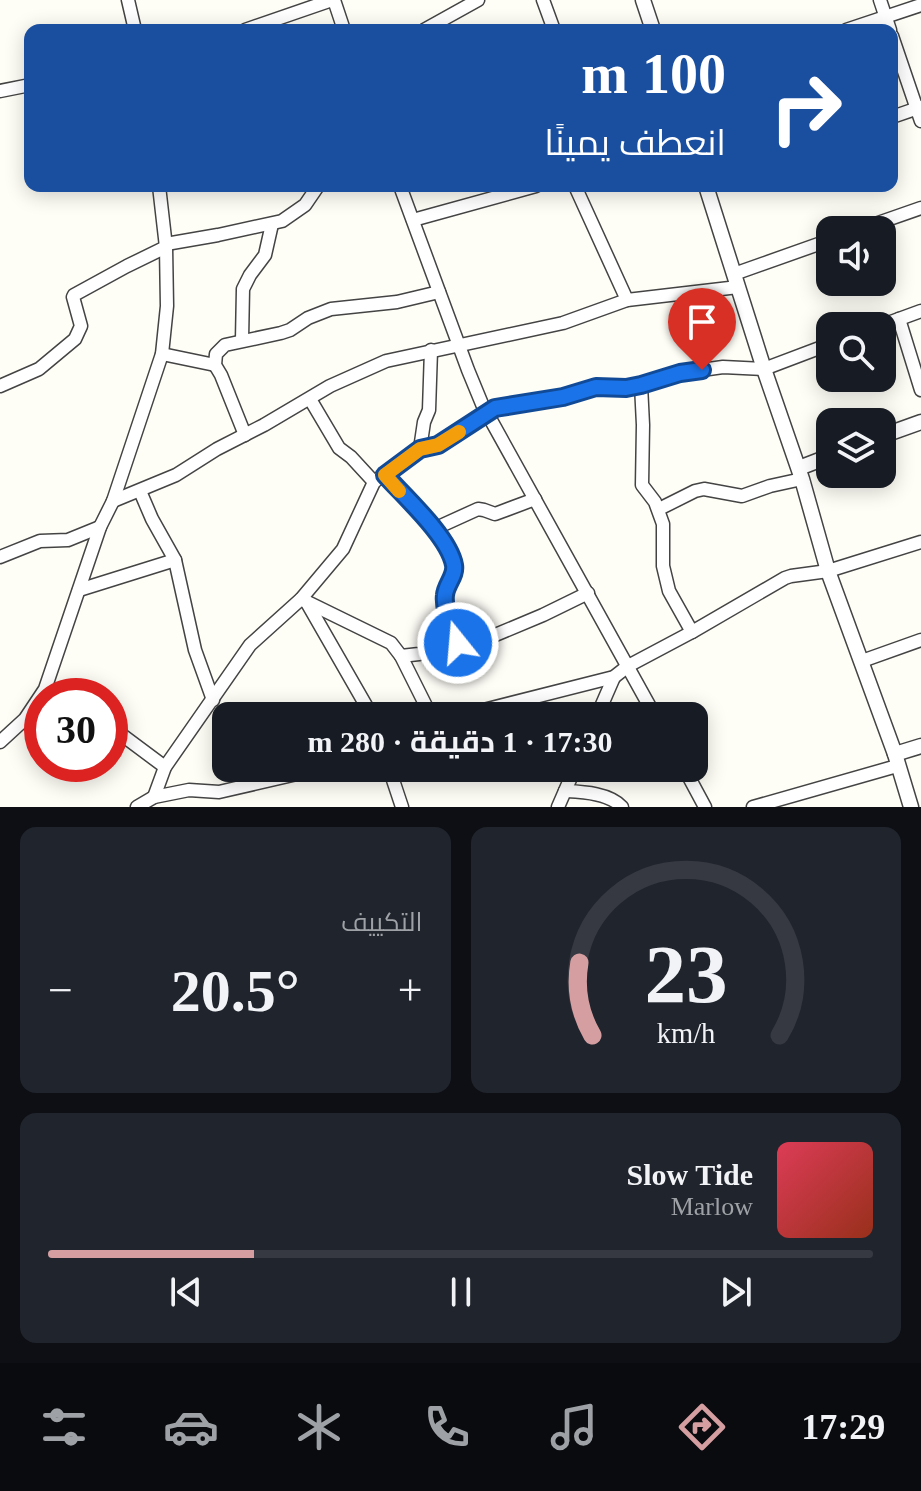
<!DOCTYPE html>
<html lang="ar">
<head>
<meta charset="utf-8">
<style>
	body { margin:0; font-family:"Times New Roman",Cairo,serif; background:#20242c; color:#f1f3f6; direction:rtl; height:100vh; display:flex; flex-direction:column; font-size:30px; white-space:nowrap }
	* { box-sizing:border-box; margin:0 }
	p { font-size:26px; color:#9ea1a6 }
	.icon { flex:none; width:44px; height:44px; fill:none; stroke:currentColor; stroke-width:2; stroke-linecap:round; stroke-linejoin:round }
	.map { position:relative; height:807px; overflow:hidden; direction:ltr }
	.sheet { display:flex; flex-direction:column; gap:20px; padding:20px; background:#0d0f14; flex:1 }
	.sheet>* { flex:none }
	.hud { position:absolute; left:24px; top:24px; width:874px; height:168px; border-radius:16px; box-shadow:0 4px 20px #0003; direction:rtl; background:#1a4fa0; color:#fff; overflow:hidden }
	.fabs { position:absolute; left:816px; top:216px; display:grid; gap:16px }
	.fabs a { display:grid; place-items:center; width:80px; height:80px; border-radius:16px; background:#171b24; box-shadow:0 4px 20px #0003; font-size:40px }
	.speed { position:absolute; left:24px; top:678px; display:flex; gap:16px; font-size:40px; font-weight:700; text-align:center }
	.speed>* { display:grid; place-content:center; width:104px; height:104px; border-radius:50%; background:#171b24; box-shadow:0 4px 20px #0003; line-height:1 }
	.speed .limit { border:12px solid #d22; background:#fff; color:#111 }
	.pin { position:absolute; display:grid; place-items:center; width:68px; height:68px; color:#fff; margin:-82px -34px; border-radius:50% 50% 50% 0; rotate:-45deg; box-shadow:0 0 8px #0007 }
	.pin .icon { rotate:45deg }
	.me { position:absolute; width:88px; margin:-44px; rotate:343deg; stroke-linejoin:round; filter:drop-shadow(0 0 6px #0008) }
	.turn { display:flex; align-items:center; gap:28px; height:168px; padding:0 40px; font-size:36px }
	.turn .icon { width:104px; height:104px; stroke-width:2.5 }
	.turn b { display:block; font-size:56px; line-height:68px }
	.big { font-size:60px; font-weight:700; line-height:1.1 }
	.sheet .card { flex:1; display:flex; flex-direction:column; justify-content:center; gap:12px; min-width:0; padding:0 28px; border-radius:16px; background:#20242c }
	.sheet .dial { align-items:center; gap:0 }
	.dial svg { height:208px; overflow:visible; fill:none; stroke:#363941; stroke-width:7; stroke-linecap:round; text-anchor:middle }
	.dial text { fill:#f1f3f6; stroke:none }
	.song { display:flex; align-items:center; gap:24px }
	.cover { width:96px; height:96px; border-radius:12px; background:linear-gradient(135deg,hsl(350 70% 55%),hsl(10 70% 35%)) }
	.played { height:8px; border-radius:4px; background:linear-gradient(90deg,#d59fa2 25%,#363941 25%) }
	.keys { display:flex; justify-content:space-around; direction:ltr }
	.heat { display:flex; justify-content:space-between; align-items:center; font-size:44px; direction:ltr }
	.sheet .tiles { flex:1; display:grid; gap:20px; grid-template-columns:1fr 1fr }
	.card:last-child { grid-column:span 2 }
	.trip { position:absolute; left:212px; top:702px; width:496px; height:80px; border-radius:16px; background:#171b24; box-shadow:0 4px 20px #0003; font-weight:700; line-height:80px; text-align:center; direction:rtl }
	.tab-bar { display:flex; height:128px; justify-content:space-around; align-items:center; background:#090b0e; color:#9ea1a6 }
	.tab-bar .icon { width:56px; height:56px }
	.tab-bar .current { color:#d59fa2 }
	.tab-bar b { font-size:36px; color:#f1f3f6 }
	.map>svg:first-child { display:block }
</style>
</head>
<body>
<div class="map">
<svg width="921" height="807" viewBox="0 0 921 807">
	<rect width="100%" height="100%" fill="#fefdf6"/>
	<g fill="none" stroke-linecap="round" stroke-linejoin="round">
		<defs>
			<g id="minor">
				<polyline points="128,0 135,30"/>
				<polyline points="334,0 344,30"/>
				<polyline points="543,0 554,30"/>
				<polyline points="880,0 890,30"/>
				<polyline points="245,30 332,0"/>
				<polyline points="424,30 478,0"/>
				<polyline points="846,30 921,5"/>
				<polyline points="892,36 921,121"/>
				<polyline points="0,91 30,85"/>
				<polyline points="892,117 921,107"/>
				<polyline points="400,186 468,370 482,404 655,716"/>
				<polyline points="575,186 627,300"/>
				<polyline points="413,220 536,186"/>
				<polyline points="858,230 921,208"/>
				<polyline points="166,244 218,235 282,221 305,205 318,186"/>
				<polyline points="734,274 830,240"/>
				<polyline points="899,319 921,390"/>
				<polyline points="880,326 921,311"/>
				<polyline points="242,340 243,289 250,275 265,255 272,224"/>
				<polyline points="162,354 215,365"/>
				<polyline points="641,385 643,425 642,485 655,502 663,524 663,566 669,591 692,632"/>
				<polyline points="0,386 39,369 75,339 81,326 73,297 74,295 127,266 166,247"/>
				<polyline points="310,399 339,448 351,457 374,482"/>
				<polyline points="245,435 221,375 215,365 216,354 225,345 281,333 290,330 308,318 331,309 397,302 439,292"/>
				<polyline points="420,449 424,422 429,410 431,350"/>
				<path d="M385,475C405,497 449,537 454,565C456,576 446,584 445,595C443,610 453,629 458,643"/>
				<polyline points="140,491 152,519 175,560 195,650 213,700"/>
				<polyline points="113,501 176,475 217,449 264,425 330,386 386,361 563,323 627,300 738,287"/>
				<polyline points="659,509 695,491 704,489 742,496 770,486 802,479"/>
				<polyline points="434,529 478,509 484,510 495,514 535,499"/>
				<polyline points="0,557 40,541 68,540 100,527"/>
				<polyline points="79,590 175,560"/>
				<polyline points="301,599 391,643 401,656 419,654 458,643 488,638 543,615 588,593"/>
				<polyline points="306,601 372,716"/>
				<polyline points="401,656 431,716"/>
				<polyline points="862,661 921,640"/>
				<polyline points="460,716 614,677 628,666 692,632 785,578 791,576 828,571 921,542"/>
				<polyline points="597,716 614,677"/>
				<polyline points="110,726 165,767"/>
				<polyline points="0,742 25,719 45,689 100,527 113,501 162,354 167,306 166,247 159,186"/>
				<polyline points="389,768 402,807"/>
				<polyline points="684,768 705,807"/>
				<path d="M565,791C583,792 609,793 622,807"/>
				<polyline points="154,797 165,767 250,645 301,599 343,549 374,482 420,449 438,445 495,408 504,405 563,397 596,387 626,388 641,385 680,373 723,367 764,369 830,344"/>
				<polyline points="137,807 154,797 189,790 219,792 323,768"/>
				<polyline points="558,807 575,768"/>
				<polyline points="753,807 897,766"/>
			</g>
			<g id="tertiary">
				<polyline points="643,0 653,30"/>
				<polyline points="706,186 764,369 802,479 828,571 895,754 911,807"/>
				<polyline points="882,436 921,422"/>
				<polyline points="799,468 830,456"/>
				<polyline points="895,754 921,746"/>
			</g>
		</defs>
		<use href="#minor" stroke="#444" stroke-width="15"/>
		<use href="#tertiary" stroke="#444" stroke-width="17"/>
		<use href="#minor" stroke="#fff" stroke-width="12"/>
		<use href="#tertiary" stroke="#fff" stroke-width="14"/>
	</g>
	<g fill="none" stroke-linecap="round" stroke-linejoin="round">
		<defs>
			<path id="route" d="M458,643C453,629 443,610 445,595C446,584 456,576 454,565C449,537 405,497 385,475L420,449L438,445L495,408L563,397L596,387L626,388L641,385L680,373L702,370"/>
		</defs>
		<use href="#route" stroke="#114b97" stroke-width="20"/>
		<use href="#route" stroke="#1a73e8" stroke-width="14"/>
		<polyline stroke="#f59e0b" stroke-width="14" points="399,491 385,475 420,449 438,445 459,432"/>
	</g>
</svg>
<div class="fabs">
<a><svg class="icon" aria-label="sound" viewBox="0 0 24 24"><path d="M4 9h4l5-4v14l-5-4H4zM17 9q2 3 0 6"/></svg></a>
<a><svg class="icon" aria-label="search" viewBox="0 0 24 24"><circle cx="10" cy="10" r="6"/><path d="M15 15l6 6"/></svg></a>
<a><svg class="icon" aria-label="layers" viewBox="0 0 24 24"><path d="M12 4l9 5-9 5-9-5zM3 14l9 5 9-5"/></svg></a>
</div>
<div class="speed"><div class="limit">30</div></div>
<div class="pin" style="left:702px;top:370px;background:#d93025"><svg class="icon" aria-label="arrive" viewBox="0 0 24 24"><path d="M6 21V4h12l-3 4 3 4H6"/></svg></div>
<svg class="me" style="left:458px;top:643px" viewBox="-20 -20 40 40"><circle r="17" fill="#1a73e8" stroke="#fff" stroke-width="3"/><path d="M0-11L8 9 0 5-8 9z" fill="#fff"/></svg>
<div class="trip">17:30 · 1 دقيقة · 280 m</div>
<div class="hud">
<div class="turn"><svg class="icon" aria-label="right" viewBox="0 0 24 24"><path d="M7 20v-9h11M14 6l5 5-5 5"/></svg><div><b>100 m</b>انعطف يمينًا</div></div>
</div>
</div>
<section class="sheet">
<div class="tiles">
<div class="card dial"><svg viewBox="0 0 100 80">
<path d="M14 69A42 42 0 1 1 86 69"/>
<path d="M14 69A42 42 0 0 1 9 41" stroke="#d59fa2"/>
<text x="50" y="56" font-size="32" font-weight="700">23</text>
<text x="50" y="72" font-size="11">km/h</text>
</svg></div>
<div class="card"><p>التكييف</p>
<div class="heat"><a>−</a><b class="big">20.5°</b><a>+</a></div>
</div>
<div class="card">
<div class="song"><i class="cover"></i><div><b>Slow Tide</b><p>Marlow</p></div></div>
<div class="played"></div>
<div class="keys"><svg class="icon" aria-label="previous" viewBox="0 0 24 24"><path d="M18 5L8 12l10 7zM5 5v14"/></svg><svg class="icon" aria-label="pause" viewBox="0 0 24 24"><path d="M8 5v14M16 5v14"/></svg><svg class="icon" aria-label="next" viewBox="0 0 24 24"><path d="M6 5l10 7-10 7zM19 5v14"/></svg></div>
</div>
</div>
</section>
<nav class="tab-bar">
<b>17:29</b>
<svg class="icon current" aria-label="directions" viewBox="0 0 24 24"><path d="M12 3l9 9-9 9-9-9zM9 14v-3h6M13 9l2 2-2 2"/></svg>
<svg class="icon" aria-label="music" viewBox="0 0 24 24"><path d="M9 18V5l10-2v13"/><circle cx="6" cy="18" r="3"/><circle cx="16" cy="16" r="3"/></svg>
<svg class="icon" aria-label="phone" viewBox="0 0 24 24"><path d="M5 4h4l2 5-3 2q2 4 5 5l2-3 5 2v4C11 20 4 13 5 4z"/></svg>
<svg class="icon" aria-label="climate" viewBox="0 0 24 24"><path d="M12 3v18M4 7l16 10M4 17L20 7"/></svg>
<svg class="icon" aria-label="car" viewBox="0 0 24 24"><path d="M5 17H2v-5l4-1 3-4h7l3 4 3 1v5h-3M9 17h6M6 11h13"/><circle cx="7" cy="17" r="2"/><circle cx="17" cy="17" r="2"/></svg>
<svg class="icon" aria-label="filters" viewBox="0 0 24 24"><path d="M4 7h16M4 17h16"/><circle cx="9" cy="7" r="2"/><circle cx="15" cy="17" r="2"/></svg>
</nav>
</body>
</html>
